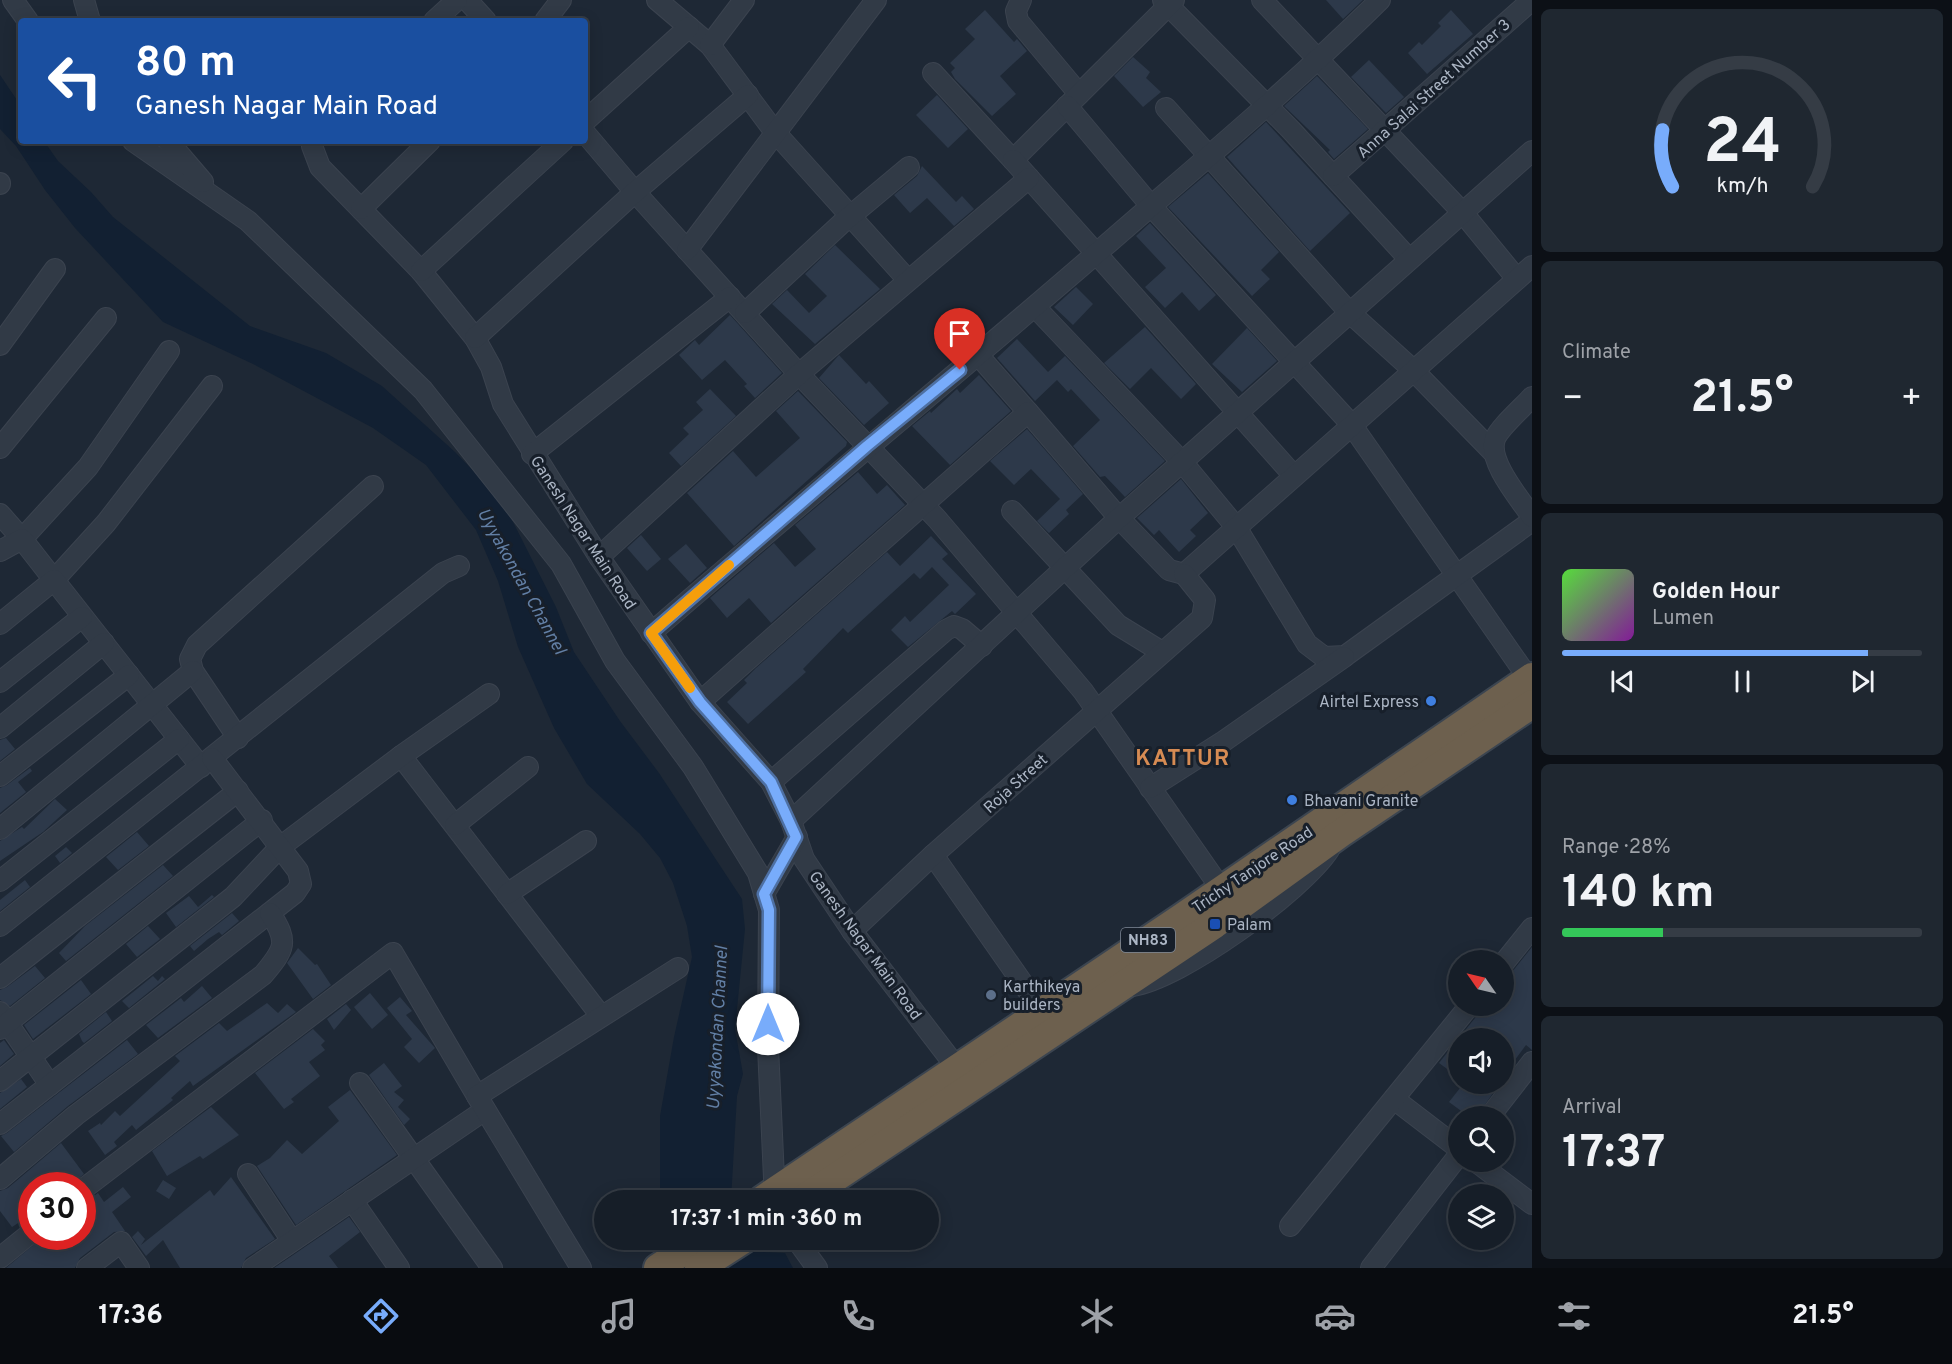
<!DOCTYPE html>
<html lang="en">
<head>
<meta charset="utf-8">
<style>
	body { margin:0; font-family:Overpass,sans-serif; background:#1f2730; color:#f1f3f6; height:100vh; display:flex; flex-direction:column; font-size:22px; white-space:nowrap }
	* { box-sizing:border-box; margin:0 }
	p { font-size:20px; color:#9ea2a8 }
	.icon { flex:none; width:33px; height:33px; fill:none; stroke:currentColor; stroke-width:2; stroke-linecap:round; stroke-linejoin:round }
	.map { position:relative; flex:1; overflow:hidden }
	.details { display:flex; flex-direction:column; gap:9px; padding:9px; background:#0c1016; width:420px }
	.details>* { flex:none }
	.top-card { position:absolute; left:18px; top:18px; width:570px; height:126px; border-radius:6px; box-shadow:0 3px 15px #0003,0 0 0 2px #353c45; background:#1a4fa0; color:#fff; overflow:hidden }
	.needle { width:39px; rotate:304deg }
	.fabs { position:absolute; left:1448px; top:950px; display:grid; gap:12px }
	.fabs a { display:grid; place-items:center; width:66px; height:66px; border-radius:50%; background:#161e28; box-shadow:0 3px 15px #0003,0 0 0 2px #353c45; font-size:30px }
	.speed { position:absolute; left:18px; top:1172px; display:flex; gap:12px; font-size:30px; font-weight:700; text-align:center }
	.speed>* { display:grid; place-content:center; width:78px; height:78px; border-radius:50%; background:#161e28; box-shadow:0 3px 15px #0003,0 0 0 2px #353c45; line-height:1 }
	.speed .limit { border:9px solid #d22; background:#fff; color:#111 }
	.pin { position:absolute; display:grid; place-items:center; width:51px; height:51px; color:#fff; margin:-62px -26px; border-radius:50% 50% 50% 0; rotate:-45deg; box-shadow:0 0 6px #0007 }
	.pin .icon { rotate:45deg }
	.me { position:absolute; width:66px; margin:-33px; rotate:0deg; stroke-linejoin:round; filter:drop-shadow(0 0 4px #0008) }
	.turn { display:flex; align-items:center; gap:21px; height:126px; padding:0 18px; font-size:27px }
	.turn .icon { width:78px; height:78px; stroke-width:2.5 }
	.turn b { display:block; font-size:42px; line-height:51px }
	.big { font-size:45px; font-weight:700; line-height:1.1 }
	.details .widget { flex:1; display:flex; flex-direction:column; justify-content:center; gap:9px; min-width:0; padding:0 21px; border-radius:9px; background:#1f2730 }
	.details .dial { align-items:center; gap:0 }
	.dial svg { height:156px; overflow:visible; fill:none; stroke:#353c45; stroke-width:7; stroke-linecap:round; text-anchor:middle }
	.dial text { fill:#f1f3f6; stroke:none }
	.song { display:flex; align-items:center; gap:18px }
	.cover { width:72px; height:72px; border-radius:9px; background:linear-gradient(135deg,hsl(110 70% 55%),hsl(290 70% 35%)) }
	.played { height:6px; border-radius:3px; background:linear-gradient(90deg,#78acfb 85%,#353c45 85%) }
	.keys { display:flex; justify-content:space-around; direction:ltr }
	.heat { display:flex; justify-content:space-between; align-items:center; font-size:33px; direction:ltr }
	.charge { height:9px; border-radius:4px; background:linear-gradient(90deg,#34c759 28%,#353c45 0) }
	.trip { position:absolute; left:594px; top:1190px; width:345px; height:60px; border-radius:30px; background:#161e28; box-shadow:0 3px 15px #0003,0 0 0 2px #353c45; font-weight:700; line-height:60px; text-align:center }
	.tab-bar { display:flex; height:96px; justify-content:space-around; align-items:center; background:#090c10; color:#9ea2a8 }
	.tab-bar .icon { width:42px; height:42px }
	.tab-bar .selected { color:#78acfb }
	.tab-bar b { font-size:27px; color:#f1f3f6 }
	main { display:flex; flex:1; min-height:0 }
	.map>svg:first-child { display:block }
</style>
</head>
<body>
<main>
<div class="map">
<svg width="1532" height="1268" viewBox="0 0 1532 1268">
	<rect width="100%" height="100%" fill="#1e2835"/>
	<g fill="#122032">
		<polygon points="0,75 21,106 21,141 44,141 58,161 91,192 113,217 250,326 326,353 382,386 455,452 485,483 512,520 556,607 574,652 620,721 659,773 742,899 745,929 735,1029 743,1074 737,1096 731,1200 660,1200 660,1116 674,1037 692,957 687,926 673,883 660,858 640,834 587,784 554,728 518,647 498,581 476,530 426,465 373,428 253,364 163,322 75,228 45,190 16,146 0,129"/>
		<polygon points="698,1239 752,1239 763,1252 785,1253 793,1268 724,1268"/>
	</g>
	<g fill="#2d394a">
		<polygon points="1326,0 1363,0 1343,19"/>
		<polygon points="985,10 1014,42 1017,39 1027,51 1000,76 1016,94 992,116 955,79 951,72 955,68 950,63 975,39 965,29"/>
		<polygon points="1451,10 1473,34 1427,74 1408,53 1419,42 1422,45 1441,26 1438,23"/>
		<polygon points="1133,57 1150,72 1146,78 1161,92 1143,107 1114,76"/>
		<polygon points="1369,60 1404,97 1386,113 1351,77"/>
		<polygon points="1317,76 1368,129 1334,159 1328,152 1330,150 1284,106"/>
		<polygon points="937,95 968,129 948,148 916,115"/>
		<polygon points="1266,122 1350,213 1310,251 1227,157"/>
		<polygon points="922,166 956,202 962,196 974,209 954,226 927,198 910,213 894,195 917,176"/>
		<polygon points="1208,173 1279,252 1261,270 1270,279 1252,296 1168,207"/>
		<polygon points="1150,223 1216,295 1199,311 1182,292 1165,308 1145,287 1166,268 1136,236"/>
		<polygon points="835,245 880,289 815,344 772,304 787,290 809,313 827,296 805,274"/>
		<polygon points="1076,287 1093,304 1073,325 1054,307"/>
		<polygon points="730,315 782,373 755,398 744,386 747,384 725,360 702,380 679,355 695,340 699,345"/>
		<polygon points="1145,327 1196,384 1181,399 1151,368 1130,389 1104,363"/>
		<polygon points="1247,328 1277,361 1242,392 1212,364"/>
		<polygon points="1017,339 1048,372 1065,356 1165,461 1125,497 1105,476 1100,477 1073,446 1100,420 1071,389 1068,392 1057,380 1035,401 997,358"/>
		<polygon points="839,355 866,384 869,381 889,403 864,425 819,378"/>
		<polygon points="979,375 1011,411 950,465 912,426 930,411 931,413 957,389 960,393"/>
		<polygon points="710,389 736,416 681,466 669,453 689,434 683,428 703,410 696,402"/>
		<polygon points="798,391 847,442 846,446 734,546 687,493 733,451 756,477 800,438 776,411"/>
		<polygon points="1027,429 1083,494 1066,510 1069,514 1049,533 1037,521 1060,499 1031,469 1014,485 990,461"/>
		<polygon points="858,472 877,494 887,485 905,505 771,623 749,598 727,618 710,598 774,543 795,567 816,549 795,525"/>
		<polygon points="1181,479 1208,513 1190,530 1196,536 1179,552 1159,530 1154,535 1137,518"/>
		<polygon points="641,535 661,559 647,571 627,548"/>
		<polygon points="931,536 948,554 942,559 976,594 955,614 952,611 908,647 891,630 905,616 910,622 949,585 932,567 920,579 914,573 848,633 843,628 803,669 806,672 748,724 727,702 747,683 744,680 756,668 887,552 900,566"/>
		<polygon points="686,544 707,568 690,583 668,559"/>
		<polygon points="6,738 15,749 0,761 0,740"/>
		<polygon points="30,768 32,771 18,782 26,792 0,813 0,788 7,785"/>
		<polygon points="55,799 67,810 43,832 0,861 0,841 22,827 24,829"/>
		<polygon points="137,832 149,846 118,870 106,857"/>
		<polygon points="66,847 72,853 60,863 55,856"/>
		<polygon points="163,865 173,876 66,961 59,953 85,926"/>
		<polygon points="25,880 30,887 0,911 0,900"/>
		<polygon points="212,895 214,897 176,927 166,913 189,896 198,907"/>
		<polygon points="232,913 239,921 222,935 219,932 208,939 194,951 190,946"/>
		<polygon points="148,926 160,939 137,957 126,944"/>
		<polygon points="1532,947 1532,1050 1526,1045 1503,1076 1503,1038 1459,1038 1479,1013 1482,1005 1503,1005 1503,976 1512,972"/>
		<polygon points="298,948 315,965 317,964 331,985 313,999 287,963"/>
		<polygon points="35,966 45,978 10,1006 0,1000 0,990 7,987"/>
		<polygon points="153,976 158,981 162,976 165,979 129,1008 122,1001"/>
		<polygon points="81,980 91,994 33,1039 24,1025"/>
		<polygon points="202,986 212,998 158,1038 146,1025 181,998 184,1002"/>
		<polygon points="370,993 388,1015 372,1029 354,1007"/>
		<polygon points="400,997 412,1011 406,1015 435,1048 419,1063 404,1047 412,1039 387,1008"/>
		<polygon points="267,1003 278,1013 287,1004 296,1012 193,1086 190,1081 171,1098 173,1100 136,1130 132,1125 114,1142 117,1146 105,1155 88,1131 100,1123 101,1125 115,1111 120,1116 180,1061 175,1056 219,1023 227,1031"/>
		<polygon points="346,1004 351,1010 334,1030 327,1019"/>
		<polygon points="106,1012 112,1021 84,1043 82,1041 79,1034"/>
		<polygon points="313,1029 325,1041 321,1045 325,1050 309,1062 320,1076 291,1099 294,1102 284,1109 255,1073"/>
		<polygon points="1458,1039 1458,1077 1439,1063"/>
		<polygon points="4,1040 14,1054 0,1066 0,1043"/>
		<polygon points="127,1040 138,1054 68,1106 14,1152 1,1136 7,1133"/>
		<polygon points="384,1063 402,1086 394,1092 404,1100 398,1107 410,1119 404,1125 369,1075"/>
		<polygon points="21,1079 27,1087 0,1109 0,1093"/>
		<polygon points="1464,1083 1500,1083 1477,1116 1468,1116 1449,1102"/>
		<polygon points="350,1090 397,1155 296,1225 257,1166 270,1158 287,1140 302,1154 339,1121 328,1107"/>
		<polygon points="211,1107 239,1135 203,1159 200,1156 167,1176 152,1151"/>
		<polygon points="61,1143 84,1174 71,1185 32,1185 32,1214 12,1227 0,1211 0,1191 8,1188"/>
		<polygon points="231,1177 275,1239 246,1258 241,1268 180,1268 163,1240 146,1256 132,1237 138,1231 145,1239 141,1245 210,1190 214,1196"/>
		<polygon points="163,1180 176,1188 169,1199 156,1191"/>
		<polygon points="123,1187 131,1197 112,1212 125,1231 114,1232 80,1258 75,1268 6,1268 44,1236 82,1236 82,1215 90,1210 84,1203 98,1193 104,1202"/>
		<polygon points="349,1217 360,1232 329,1256 338,1268 274,1268"/>
	</g>
	<g fill="none" stroke-linecap="round" stroke-linejoin="round">
		<defs>
			<g id="minor">
				<polyline points="13,0 28,21"/>
				<polyline points="84,0 90,21"/>
				<polyline points="467,0 486,21"/>
				<polyline points="657,0 710,45 774,131 907,279"/>
				<polyline points="1021,0 1016,11 1018,21 1079,94"/>
				<polyline points="1163,0 1291,130 1409,259"/>
				<polyline points="1262,0 1463,213 1517,279"/>
				<polyline points="434,21 457,0"/>
				<polyline points="545,21 561,0"/>
				<polyline points="710,45 744,0"/>
				<polyline points="933,73 1013,160 1174,0"/>
				<polyline points="1067,106 1151,206 1351,424 1529,679"/>
				<polyline points="1166,108 1349,312 1413,370 1492,451"/>
				<polyline points="585,121 689,27"/>
				<polyline points="585,133 635,192 797,372 937,519 1083,691 1222,890"/>
				<polyline points="133,141 248,221 423,390 561,564 615,661 693,767 758,873 769,910 768,1047 775,1200"/>
				<polyline points="168,141 203,182"/>
				<polyline points="314,141 312,146 320,167 421,271 475,338 491,367 503,404 599,557 700,702 771,782 791,821 804,859 852,931 957,1068"/>
				<polyline points="1013,160 1294,476"/>
				<polyline points="1333,176 1532,0"/>
				<polyline points="0,184 0,183"/>
				<polyline points="361,209 430,141"/>
				<polyline points="687,250 876,0"/>
				<polyline points="421,271 563,141"/>
				<polyline points="1036,308 1183,463 1236,527 1307,644 1324,657 1345,656 1532,521"/>
				<polyline points="745,313 842,223 909,167"/>
				<polyline points="475,338 635,192 748,95"/>
				<polyline points="0,345 55,269"/>
				<polyline points="978,355 1028,412"/>
				<path d="M1532,397C1523,407 1499,428 1495,439C1487,461 1520,499 1532,517"/>
				<polyline points="0,448 106,318"/>
				<polyline points="532,454 730,297"/>
				<polyline points="1012,511 1118,625 1162,652"/>
				<polyline points="0,514 22,539 88,467 169,351"/>
				<polyline points="0,551 22,539 54,580 106,523 212,386"/>
				<polyline points="599,557 799,374 1029,178"/>
				<polyline points="0,624 54,580 201,767"/>
				<path d="M651,633C799,504 950,380 1098,252C1193,169 1290,89 1380,0"/>
				<polyline points="0,682 82,617"/>
				<polyline points="700,702 1028,412 1119,518 1169,570 1184,574 1532,266"/>
				<polyline points="0,728 104,643"/>
				<polyline points="238,738 193,671 190,659 197,645 373,486"/>
				<polyline points="401,756 601,1016"/>
				<polyline points="0,776 129,675"/>
				<polyline points="771,782 946,630 954,626 962,629 982,646"/>
				<polyline points="1150,788 1224,741 1344,657"/>
				<polyline points="791,821 1119,518 1532,151"/>
				<polyline points="455,825 528,767"/>
				<polyline points="0,829 193,671"/>
				<polyline points="933,855 1042,1011"/>
				<polyline points="0,881 179,739"/>
				<polyline points="507,894 586,841"/>
				<polyline points="764,894 797,837"/>
				<polyline points="0,926 443,573 459,566"/>
				<polyline points="852,931 933,855 1202,618 1205,600 1184,574"/>
				<polyline points="1503,964 1532,928"/>
				<polyline points="0,978 238,791"/>
				<path d="M1132,986C1181,979 1301,892 1329,850"/>
				<polyline points="0,1012 50,1085"/>
				<polyline points="0,1029 262,820"/>
				<polyline points="0,1081 233,897 280,847 401,756 489,694"/>
				<polyline points="360,1083 492,1268"/>
				<polyline points="1394,1099 1458,1148"/>
				<polyline points="1490,1116 1532,1062"/>
				<polyline points="0,1124 295,893 301,884 298,871 212,758"/>
				<polyline points="1475,1161 1532,1204"/>
				<polyline points="248,1174 292,1241"/>
				<path d="M0,1179L76,1115L263,975C285,949 289,942 270,913"/>
				<polyline points="82,1190 393,953 477,1096"/>
				<polyline points="352,1200 399,1268"/>
				<polyline points="1290,1226 1470,1005"/>
				<polyline points="796,1239 817,1268"/>
				<polyline points="0,1258 32,1232"/>
				<polyline points="87,1268 121,1242 139,1268"/>
				<polyline points="253,1268 485,1110"/>
				<polyline points="581,1268 477,1096 678,968"/>
				<polyline points="1371,1268 1458,1156"/>
			</g>
			<g id="highway">
				<polyline points="762,1200 1181,918 1532,677"/>
				<polyline points="802,1200 1215,924 1341,833 1532,704"/>
				<polyline points="658,1268 702,1239"/>
				<polyline points="699,1268 744,1239"/>
			</g>
		</defs>
		<use href="#minor" stroke="#3b434f" stroke-width="22"/>
		<use href="#highway" stroke="#3c4550" stroke-width="32"/>
		<use href="#minor" stroke="#313a46" stroke-width="20"/>
		<use href="#highway" stroke="#6d604e" stroke-width="28"/>
	</g>
	<g fill="none" stroke-linecap="round" stroke-linejoin="round">
		<defs>
			<polyline id="route" points="768,1024 769,910 764,894 796,837 771,782 700,702 651,633 867,446 960,370"/>
		</defs>
		<use href="#route" stroke="#4e70a3" stroke-width="15"/>
		<use href="#route" stroke="#78acfb" stroke-width="10"/>
		<polyline stroke="#f59e0b" stroke-width="10" points="690,688 651,633 729,565"/>
	</g>
	<g fill="#3f7fe0" stroke="#171f2a" stroke-width="2">
		<circle cx="1431" cy="701" r="6"/>
		<circle cx="1292" cy="800" r="6"/>
	</g>
	<rect fill="#1a4fb4" stroke="#171f2a" stroke-width="2" x="1209" y="918" width="12" height="12" rx="3"/>
	<circle fill="#5c6f8a" stroke="#171f2a" stroke-width="2" cx="991" cy="995" r="6"/>
	<g text-anchor="middle" stroke-width="6" stroke-linejoin="round" paint-order="stroke">
		<rect fill="#171f2a" stroke="#7f8896" stroke-width="1.5" x="1121" y="928" width="54" height="24" rx="4.5"/>
		<g font-size="15" font-weight="bold" fill="#abb5c4">
			<text x="1148" y="945">NH83</text>
		</g>
		<g font-size="16" fill="#abb5c4" stroke="#171f2a">
			<text transform="translate(1433 88) rotate(-42)" y="6">Anna Salai Street Number 3</text>
			<text transform="translate(584 532) rotate(57)" y="6">Ganesh Nagar Main Road</text>
			<text transform="translate(1015 783) rotate(-42)" y="6">Roja Street</text>
			<text transform="translate(1252 869) rotate(-34)" y="6">Trichy Tanjore Road</text>
			<text transform="translate(866 945) rotate(54)" y="6">Ganesh Nagar Main Road</text>
		</g>
		<g font-size="16" fill="#abb5c4" stroke="#171f2a" text-anchor="start">
			<text x="1419" y="707" text-anchor="end">Airtel Express</text>
			<text x="1304" y="806">Bhavani Granite</text>
			<text x="1227" y="930">Palam</text>
			<text x="1003" y="992">Karthikeya<tspan x="1003" dy="18">builders</tspan></text>
		</g>
		<g font-size="18" font-style="italic" fill="#627fa5" stroke="#171f2a">
			<text transform="translate(522 581) rotate(61)" y="6">Uyyakondan Channel</text>
			<text transform="translate(717 1028) rotate(-87)" y="6">Uyyakondan Channel</text>
		</g>
		<g font-size="22" font-weight="bold" letter-spacing="1.5" fill="#d68b53" stroke="#171f2a">
			<text x="1183" y="765">KATTUR</text>
		</g>
	</g>
</svg>
<div class="fabs">
<a><svg class="needle" viewBox="-14 -14 28 28"><path d="M0-13l5 13h-10z" fill="#e53935"/><path d="M0 13l5-13h-10z" fill="#9ea2a8"/></svg></a>
<a><svg class="icon" aria-label="sound" viewBox="0 0 24 24"><path d="M4 9h4l5-4v14l-5-4H4zM17 9q2 3 0 6"/></svg></a>
<a><svg class="icon" aria-label="search" viewBox="0 0 24 24"><circle cx="10" cy="10" r="6"/><path d="M15 15l6 6"/></svg></a>
<a><svg class="icon" aria-label="layers" viewBox="0 0 24 24"><path d="M12 4l9 5-9 5-9-5zM3 14l9 5 9-5"/></svg></a>
</div>
<div class="speed"><div class="limit">30</div></div>
<div class="pin" style="left:960px;top:370px;background:#d93025"><svg class="icon" aria-label="arrive" viewBox="0 0 24 24"><path d="M6 21V4h12l-3 4 3 4H6"/></svg></div>
<svg class="me" style="left:768px;top:1024px" viewBox="-20 -20 40 40"><circle r="19" fill="#fff"/><path d="M0-13L10 11 0 6-10 11z" fill="#78acfb"/></svg>
<div class="trip">17:37 · 1 min · 360 m</div>
<div class="top-card">
<div class="turn"><svg class="icon" aria-label="left" viewBox="0 0 24 24"><path d="M17 20v-9H6M10 6l-5 5 5 5"/></svg><div><b>80 m</b>Ganesh Nagar Main Road</div></div>
</div>
</div>
<section class="details">
<div class="widget dial"><svg viewBox="0 0 100 80">
<path d="M14 69A42 42 0 1 1 86 69"/>
<path d="M14 69A42 42 0 0 1 9 40" stroke="#78acfb"/>
<text x="50" y="56" font-size="32" font-weight="700">24</text>
<text x="50" y="72" font-size="11">km/h</text>
</svg></div>
<div class="widget"><p>Climate</p>
<div class="heat"><a>−</a><b class="big">21.5°</b><a>+</a></div>
</div>
<div class="widget">
<div class="song"><i class="cover"></i><div><b>Golden Hour</b><p>Lumen</p></div></div>
<div class="played"></div>
<div class="keys"><svg class="icon" aria-label="previous" viewBox="0 0 24 24"><path d="M18 5L8 12l10 7zM5 5v14"/></svg><svg class="icon" aria-label="pause" viewBox="0 0 24 24"><path d="M8 5v14M16 5v14"/></svg><svg class="icon" aria-label="next" viewBox="0 0 24 24"><path d="M6 5l10 7-10 7zM19 5v14"/></svg></div>
</div>
<div class="widget"><p>Range · 28%</p><b class="big">140 km</b><div class="charge"></div></div>
<div class="widget"><p>Arrival</p><b class="big">17:37</b></div>
</section>
</main>
<nav class="tab-bar">
<b>17:36</b>
<svg class="icon selected" aria-label="directions" viewBox="0 0 24 24"><path d="M12 3l9 9-9 9-9-9zM9 14v-3h6M13 9l2 2-2 2"/></svg>
<svg class="icon" aria-label="music" viewBox="0 0 24 24"><path d="M9 18V5l10-2v13"/><circle cx="6" cy="18" r="3"/><circle cx="16" cy="16" r="3"/></svg>
<svg class="icon" aria-label="phone" viewBox="0 0 24 24"><path d="M5 4h4l2 5-3 2q2 4 5 5l2-3 5 2v4C11 20 4 13 5 4z"/></svg>
<svg class="icon" aria-label="climate" viewBox="0 0 24 24"><path d="M12 3v18M4 7l16 10M4 17L20 7"/></svg>
<svg class="icon" aria-label="car" viewBox="0 0 24 24"><path d="M5 17H2v-5l4-1 3-4h7l3 4 3 1v5h-3M9 17h6M6 11h13"/><circle cx="7" cy="17" r="2"/><circle cx="17" cy="17" r="2"/></svg>
<svg class="icon" aria-label="filters" viewBox="0 0 24 24"><path d="M4 7h16M4 17h16"/><circle cx="9" cy="7" r="2"/><circle cx="15" cy="17" r="2"/></svg>
<b>21.5°</b>
</nav>
</body>
</html>
